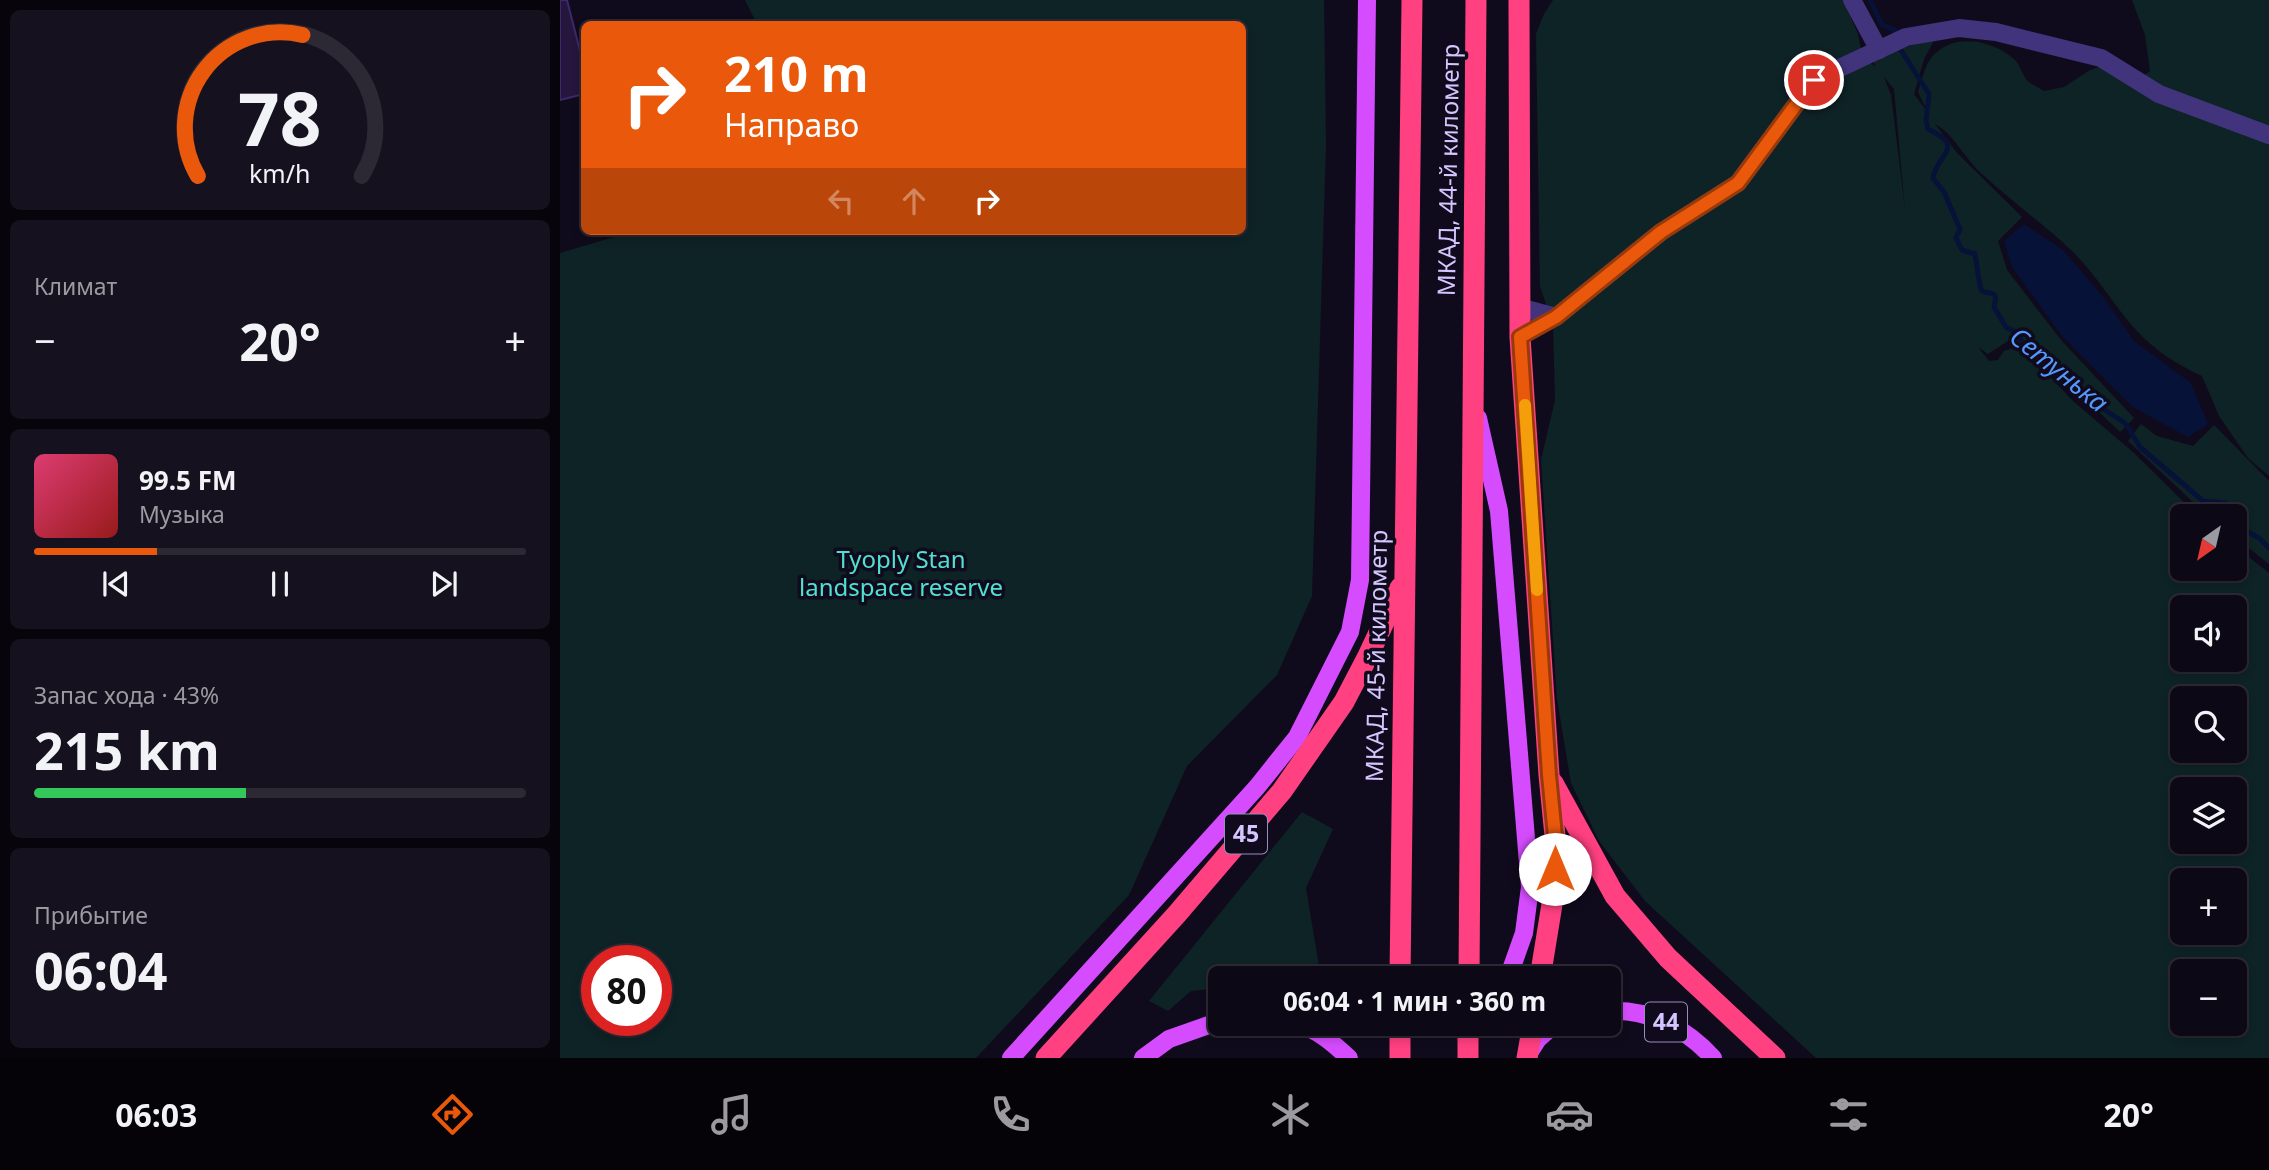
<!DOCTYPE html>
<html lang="ru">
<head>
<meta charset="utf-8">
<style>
	body { margin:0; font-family:"Noto Sans",sans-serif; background:#15111e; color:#f1f3f6; height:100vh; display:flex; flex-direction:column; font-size:26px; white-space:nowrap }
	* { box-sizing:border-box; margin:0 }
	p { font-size:23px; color:#9a9aa0 }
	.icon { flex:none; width:38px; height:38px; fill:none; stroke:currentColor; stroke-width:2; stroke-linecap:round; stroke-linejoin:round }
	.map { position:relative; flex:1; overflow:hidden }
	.panel { display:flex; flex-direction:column; gap:10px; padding:10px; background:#07040c; width:560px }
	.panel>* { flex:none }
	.banner { position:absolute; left:21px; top:21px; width:665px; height:214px; border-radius:10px; box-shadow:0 4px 10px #0003,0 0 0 2px #2c2934; background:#ea580c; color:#fff; overflow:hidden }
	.needle { width:46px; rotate:214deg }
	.buttons { position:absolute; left:1610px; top:504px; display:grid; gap:14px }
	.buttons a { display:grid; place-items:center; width:77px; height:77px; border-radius:10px; background:#0c0815; box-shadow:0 4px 10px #0003,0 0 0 2px #2c2934; font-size:35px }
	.speed { position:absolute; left:21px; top:945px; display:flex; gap:14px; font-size:35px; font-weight:700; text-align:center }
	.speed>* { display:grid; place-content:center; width:91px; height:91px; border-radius:50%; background:#0c0815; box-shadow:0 4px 10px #0003,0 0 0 2px #2c2934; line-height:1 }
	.speed .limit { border:10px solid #d22; background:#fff; color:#111 }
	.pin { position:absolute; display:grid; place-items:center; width:60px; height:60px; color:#fff; margin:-30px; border:4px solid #fff; border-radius:50%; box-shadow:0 2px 7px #0007 }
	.me { position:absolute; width:77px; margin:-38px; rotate:0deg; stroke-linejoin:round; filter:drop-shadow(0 0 5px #0008) }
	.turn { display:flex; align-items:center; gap:24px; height:147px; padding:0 28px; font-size:32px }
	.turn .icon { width:91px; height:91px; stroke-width:2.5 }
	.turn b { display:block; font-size:49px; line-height:60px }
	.lanes { display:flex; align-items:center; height:66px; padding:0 28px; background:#0003; justify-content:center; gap:35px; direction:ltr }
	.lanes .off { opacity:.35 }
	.big { font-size:52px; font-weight:700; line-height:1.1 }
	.panel .card { flex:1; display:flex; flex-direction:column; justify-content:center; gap:10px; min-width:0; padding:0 24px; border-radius:10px; background:#15111e }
	.panel .dial { align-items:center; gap:0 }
	.dial svg { height:182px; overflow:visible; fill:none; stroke:#2c2934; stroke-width:7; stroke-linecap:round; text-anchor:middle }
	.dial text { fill:#f1f3f6; stroke:none }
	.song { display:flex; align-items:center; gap:21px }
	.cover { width:84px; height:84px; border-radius:10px; background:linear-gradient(135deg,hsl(340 70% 55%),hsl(0 70% 35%)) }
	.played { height:7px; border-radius:4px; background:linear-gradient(90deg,#ea580c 25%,#2c2934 25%) }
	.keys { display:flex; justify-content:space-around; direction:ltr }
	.heat { display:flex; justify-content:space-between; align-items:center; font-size:38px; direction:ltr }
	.charge { height:10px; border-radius:5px; background:linear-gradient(90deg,#34c759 43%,#2c2934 0) }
	.trip { position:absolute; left:648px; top:966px; width:413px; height:70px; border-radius:10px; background:#0c0815; box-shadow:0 4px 10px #0003,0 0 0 2px #2c2934; font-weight:700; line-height:70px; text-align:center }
	.menu { display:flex; height:112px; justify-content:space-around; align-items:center; background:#050308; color:#9a9aa0 }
	.menu .icon { width:49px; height:49px }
	.menu .active { color:#ea580c }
	.menu b { font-size:32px; color:#f1f3f6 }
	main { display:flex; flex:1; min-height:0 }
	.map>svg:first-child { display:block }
</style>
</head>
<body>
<main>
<section class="panel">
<div class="card dial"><svg viewBox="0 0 100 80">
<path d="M14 69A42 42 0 1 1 86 69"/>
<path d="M14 69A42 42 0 0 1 60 7" stroke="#ea580c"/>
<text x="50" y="56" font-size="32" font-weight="700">78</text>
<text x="50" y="72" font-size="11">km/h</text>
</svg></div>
<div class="card"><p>Климат</p>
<div class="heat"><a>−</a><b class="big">20°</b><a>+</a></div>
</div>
<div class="card">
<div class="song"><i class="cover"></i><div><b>99.5 FM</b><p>Музыка</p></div></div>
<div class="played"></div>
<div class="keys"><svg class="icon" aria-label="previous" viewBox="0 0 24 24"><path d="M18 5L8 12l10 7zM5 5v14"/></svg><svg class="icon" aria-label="pause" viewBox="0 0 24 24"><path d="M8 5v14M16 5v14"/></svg><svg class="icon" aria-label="next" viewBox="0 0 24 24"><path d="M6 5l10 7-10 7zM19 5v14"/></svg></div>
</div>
<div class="card"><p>Запас хода · 43%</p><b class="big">215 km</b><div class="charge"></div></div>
<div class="card"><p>Прибытие</p><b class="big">06:04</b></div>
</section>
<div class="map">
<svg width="1709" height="1058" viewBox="0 0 1709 1058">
	<rect width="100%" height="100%" fill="#100b1c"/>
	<g fill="#0e2326" fill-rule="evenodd">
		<path d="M185,0H764L766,145L752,596L717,675L627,766L569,895L416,1058H0V253L74,231H682V24H197ZM37,961H96V1020H37Z"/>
		<path d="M993,0H1283L1298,34L1302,54L1309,62L1316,67L1312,59L1376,37L1364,59L1354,94L1368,113L1358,92C1361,82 1364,70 1369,61C1389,31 1432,39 1455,60C1460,65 1462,73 1466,79C1470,84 1478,87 1484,91L1504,87L1530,70L1539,67L1575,83L1590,71L1585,35L1572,0H1709V476L1688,458L1659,416L1642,376C1618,365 1594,350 1576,330C1553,305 1537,275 1512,251C1484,224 1451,201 1422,174C1405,159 1394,134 1375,124L1397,153L1462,217L1438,241L1447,270L1501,340L1574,418L1560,432L1482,358L1451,339L1428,354L1418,347L1429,361L1438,360L1444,351L1453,348L1471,357L1513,401L1574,453L1638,516H1622V569H1675V546L1709,573V1058H1256L1085,901L1039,841L1011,783L997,699L981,460L995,400L993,325L980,286L976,34L984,14ZM1324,77L1334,89L1345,209L1331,95ZM1622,607H1675V660H1622ZM1622,698H1675V751H1622ZM1622,789H1675V842H1622ZM1622,880H1675V933H1622ZM1622,971H1675V1024H1622Z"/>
		<polygon points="1581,424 1597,436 1633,446 1654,425 1709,481 1709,564 1675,537 1675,516 1648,516 1568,441"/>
		<polygon points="742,812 773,829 746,888 761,978 660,978 660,988 631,991 608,1011 589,1001"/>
	</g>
	<polygon fill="#071238" points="1464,224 1503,250 1544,298 1574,341 1631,383 1648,424 1628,437 1573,407 1502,336 1452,267 1444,241"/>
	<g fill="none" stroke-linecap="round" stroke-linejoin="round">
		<g stroke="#071238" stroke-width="5">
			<polyline points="1310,0 1322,25 1335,30 1336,38"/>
			<path d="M1339,47L1369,94L1366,121L1368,129C1407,148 1377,153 1373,178L1384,192L1400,229L1396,238L1402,250L1415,254L1420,286L1422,291C1434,295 1438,291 1434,307L1446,327L1455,332L1463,343L1485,353L1505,376L1545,410L1565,423L1580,447L1643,501L1666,503L1672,509L1674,516"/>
			<polyline points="1675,520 1679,527 1699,538 1709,548"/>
		</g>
	</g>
	<polygon fill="#24163d" stroke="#3e286a" stroke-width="2" points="0,0 7,0 20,51 24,50 24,94 0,100"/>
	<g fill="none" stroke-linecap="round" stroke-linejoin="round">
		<g stroke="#41347c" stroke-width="18">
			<polyline points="1292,0 1319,50"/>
			<polyline points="959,307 996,317 960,337"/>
			<polyline points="996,317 1101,232 1178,183 1254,80 1346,37 1399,28 1436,32 1541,58 1599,94 1709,135"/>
		</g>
		<g stroke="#d54cff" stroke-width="18">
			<polyline points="918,418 939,511 970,887 964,933 948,978"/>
			<path d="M1048,1011C1090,1009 1126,1028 1153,1058"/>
			<path d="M738,1024C758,1030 774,1044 789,1058"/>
			<polyline points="969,1053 978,1039 995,1024"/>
			<polyline points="451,1058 697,787 737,737 790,632 800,580 807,0"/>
			<polyline points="583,1058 609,1039 660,1021"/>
		</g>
		<g stroke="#ff4081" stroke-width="21">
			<polyline points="959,0 960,337 989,775 996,846 994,892 980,978"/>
			<polyline points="993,783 1055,896 1108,958 1215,1058"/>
			<polyline points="840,978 852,0"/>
			<polyline points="909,978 916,0"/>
			<polyline points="486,1058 617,914 722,791 784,702 808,656 840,588"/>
			<polyline points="840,1058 840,1024"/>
			<polyline points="908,1058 908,1024"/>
			<polyline points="967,1058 973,1024"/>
		</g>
	</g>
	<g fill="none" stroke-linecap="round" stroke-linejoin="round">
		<defs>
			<polyline id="route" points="995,869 996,846 989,775 960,337 996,317 1101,232 1178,183 1254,80"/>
		</defs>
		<use href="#route" stroke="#983908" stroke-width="18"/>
		<use href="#route" stroke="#ea580c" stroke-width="12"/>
		<polyline stroke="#f59e0b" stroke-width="12" points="965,405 977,590"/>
	</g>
	<g text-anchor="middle" stroke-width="7" stroke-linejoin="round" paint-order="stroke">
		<g fill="#100b1c" stroke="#998dbb" stroke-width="2">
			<rect x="665" y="814.5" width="42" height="39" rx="5"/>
			<rect x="1085" y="1002.5" width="42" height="39" rx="5"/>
		</g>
		<g font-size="23" font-weight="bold" fill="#d4c5ff">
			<text x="686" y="842">45</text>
			<text x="1106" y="1030">44</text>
		</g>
		<g font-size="24" fill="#d4c5ff" stroke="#100b1c">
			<text transform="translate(889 170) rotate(-89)" y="8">МКАД, 44-й километр</text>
			<text transform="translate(817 656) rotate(-89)" y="8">МКАД, 45-й километр</text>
		</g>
		<g font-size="24" fill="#50e0d1" stroke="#100b1c">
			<text x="341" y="568">Tyoply Stan<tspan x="341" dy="28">landspace reserve</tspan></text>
		</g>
		<g font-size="26" font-style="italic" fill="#5398ff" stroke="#100b1c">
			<text transform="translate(1499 370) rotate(39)" y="9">Сетунька</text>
		</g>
	</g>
</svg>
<div class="buttons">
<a><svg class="needle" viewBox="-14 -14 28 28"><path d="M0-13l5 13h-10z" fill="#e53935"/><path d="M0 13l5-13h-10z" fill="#9a9aa0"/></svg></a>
<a><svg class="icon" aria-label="sound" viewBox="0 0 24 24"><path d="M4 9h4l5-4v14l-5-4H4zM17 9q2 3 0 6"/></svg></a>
<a><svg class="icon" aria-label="search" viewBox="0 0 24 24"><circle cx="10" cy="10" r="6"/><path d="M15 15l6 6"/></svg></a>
<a><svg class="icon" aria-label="layers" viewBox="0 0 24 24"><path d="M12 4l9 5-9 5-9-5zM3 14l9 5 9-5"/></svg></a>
<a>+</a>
<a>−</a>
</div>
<div class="speed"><div class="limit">80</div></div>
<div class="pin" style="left:1254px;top:80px;background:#d93025"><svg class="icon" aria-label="arrive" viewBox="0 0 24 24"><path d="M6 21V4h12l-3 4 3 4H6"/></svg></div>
<svg class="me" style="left:995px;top:869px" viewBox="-20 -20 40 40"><circle r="19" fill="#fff"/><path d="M0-13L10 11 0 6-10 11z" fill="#ea580c"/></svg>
<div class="trip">06:04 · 1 мин · 360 m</div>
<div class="banner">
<div class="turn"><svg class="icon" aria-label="right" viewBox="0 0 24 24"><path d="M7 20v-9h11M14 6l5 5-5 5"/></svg><div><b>210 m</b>Направо</div></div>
<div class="lanes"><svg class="icon off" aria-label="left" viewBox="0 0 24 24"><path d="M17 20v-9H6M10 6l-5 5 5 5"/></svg><svg class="icon off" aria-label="ahead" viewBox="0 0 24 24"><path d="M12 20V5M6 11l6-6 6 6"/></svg><svg class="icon" aria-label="right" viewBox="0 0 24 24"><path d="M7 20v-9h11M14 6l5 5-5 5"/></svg></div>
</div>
</div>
</main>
<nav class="menu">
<b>06:03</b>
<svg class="icon active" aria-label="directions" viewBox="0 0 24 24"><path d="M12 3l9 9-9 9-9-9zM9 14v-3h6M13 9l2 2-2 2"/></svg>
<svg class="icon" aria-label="music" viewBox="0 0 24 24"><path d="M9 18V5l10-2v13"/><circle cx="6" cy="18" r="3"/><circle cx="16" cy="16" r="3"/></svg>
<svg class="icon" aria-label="phone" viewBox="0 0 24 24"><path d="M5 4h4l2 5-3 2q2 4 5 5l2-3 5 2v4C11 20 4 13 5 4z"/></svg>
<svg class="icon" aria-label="climate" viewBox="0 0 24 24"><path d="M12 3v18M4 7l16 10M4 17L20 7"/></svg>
<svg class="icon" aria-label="car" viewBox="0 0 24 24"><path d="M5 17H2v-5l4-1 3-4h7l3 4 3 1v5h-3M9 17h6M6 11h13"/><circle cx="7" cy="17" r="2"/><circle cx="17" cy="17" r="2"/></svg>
<svg class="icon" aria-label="filters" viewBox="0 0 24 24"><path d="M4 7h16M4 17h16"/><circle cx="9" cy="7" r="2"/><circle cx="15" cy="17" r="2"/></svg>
<b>20°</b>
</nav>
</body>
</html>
